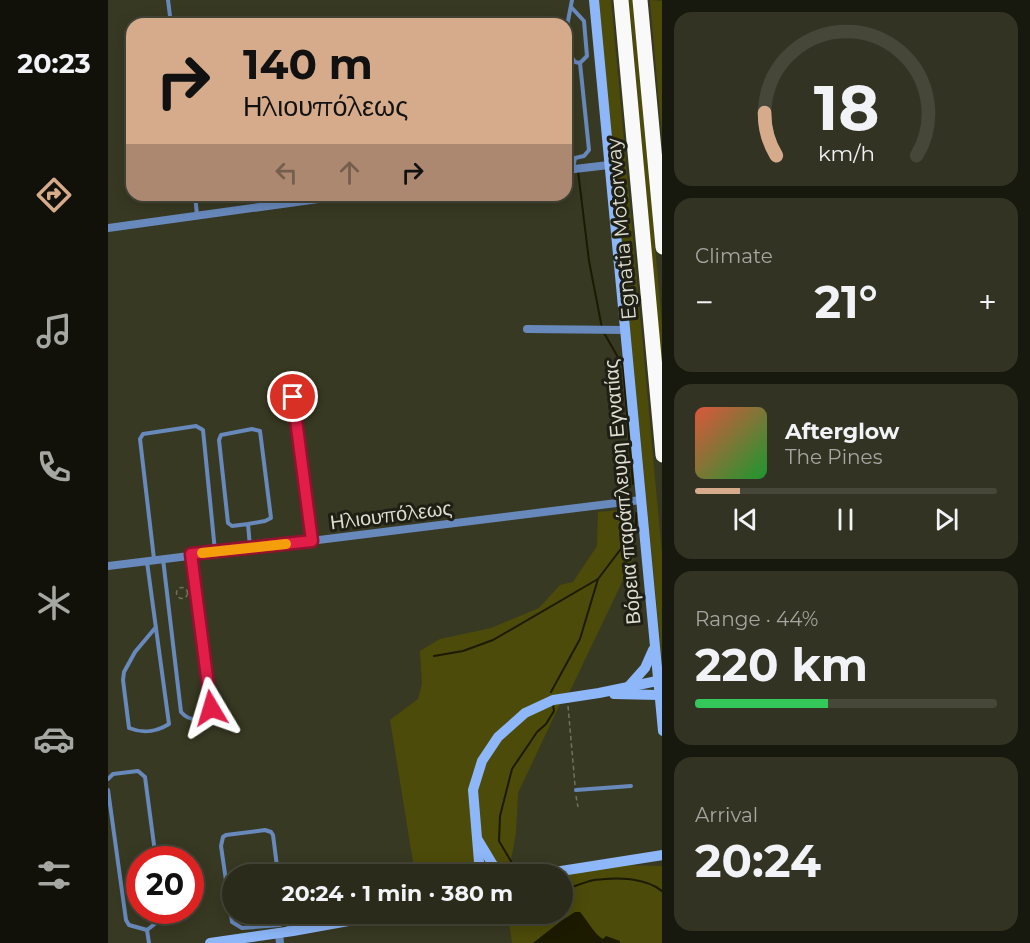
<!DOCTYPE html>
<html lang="en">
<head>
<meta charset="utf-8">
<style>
	body { margin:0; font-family:Montserrat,sans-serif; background:#323323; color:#f1f3f6; height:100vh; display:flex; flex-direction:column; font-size:22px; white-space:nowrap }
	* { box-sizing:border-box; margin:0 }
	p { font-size:20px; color:#a5a7a2 }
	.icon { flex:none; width:33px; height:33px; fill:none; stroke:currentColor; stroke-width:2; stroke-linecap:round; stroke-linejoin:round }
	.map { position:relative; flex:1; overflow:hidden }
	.drawer { display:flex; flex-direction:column; gap:12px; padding:12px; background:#17180e; width:368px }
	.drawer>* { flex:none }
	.guide { position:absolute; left:18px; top:18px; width:446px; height:183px; border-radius:18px; box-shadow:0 3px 15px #0003,0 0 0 2px #464739; background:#d6ab8b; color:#111; overflow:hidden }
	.speed { position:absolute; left:18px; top:846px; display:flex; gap:12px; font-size:30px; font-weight:700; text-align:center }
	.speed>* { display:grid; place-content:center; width:78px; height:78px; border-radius:50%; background:#2a2b1a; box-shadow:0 3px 15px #0003,0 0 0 2px #464739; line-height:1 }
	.speed .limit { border:9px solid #d22; background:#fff; color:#111 }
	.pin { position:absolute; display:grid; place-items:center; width:51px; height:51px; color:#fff; margin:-26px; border:3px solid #fff; border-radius:50%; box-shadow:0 2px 6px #0007 }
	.me { position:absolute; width:66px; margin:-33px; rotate:353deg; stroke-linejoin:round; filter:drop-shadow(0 0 4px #0008) }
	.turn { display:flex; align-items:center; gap:21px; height:126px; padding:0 18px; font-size:27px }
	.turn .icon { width:78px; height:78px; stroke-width:2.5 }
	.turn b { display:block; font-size:42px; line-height:51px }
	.lanes { display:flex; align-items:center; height:57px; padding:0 18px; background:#0003; justify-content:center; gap:30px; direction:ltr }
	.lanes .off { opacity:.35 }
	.big { font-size:45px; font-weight:700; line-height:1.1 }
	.drawer .widget { flex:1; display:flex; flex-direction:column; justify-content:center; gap:9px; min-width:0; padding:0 21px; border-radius:18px; background:#323323 }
	.drawer .dial { align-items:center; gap:0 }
	.dial svg { height:156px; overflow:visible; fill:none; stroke:#464739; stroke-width:7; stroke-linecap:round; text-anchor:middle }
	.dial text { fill:#f1f3f6; stroke:none }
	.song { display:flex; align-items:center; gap:18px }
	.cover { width:72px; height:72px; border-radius:9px; background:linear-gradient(135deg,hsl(10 70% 55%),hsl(130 70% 35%)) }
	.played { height:6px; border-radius:3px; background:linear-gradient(90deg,#d6ab8b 15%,#464739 15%) }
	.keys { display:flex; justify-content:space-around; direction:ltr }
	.heat { display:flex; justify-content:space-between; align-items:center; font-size:33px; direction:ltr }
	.charge { height:9px; border-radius:4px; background:linear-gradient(90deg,#34c759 44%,#464739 0) }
	.trip { position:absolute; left:114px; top:864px; width:351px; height:60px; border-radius:30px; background:#2a2b1a; box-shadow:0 3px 15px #0003,0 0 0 2px #464739; font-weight:700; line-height:60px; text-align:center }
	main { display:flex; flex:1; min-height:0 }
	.menu { display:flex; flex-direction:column; width:108px; justify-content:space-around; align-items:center; background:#11110a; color:#a5a7a2 }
	.menu .icon { width:42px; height:42px }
	.menu .selected { color:#d6ab8b }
	.menu b { font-size:27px; color:#f1f3f6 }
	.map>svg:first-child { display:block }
</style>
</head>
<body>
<main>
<nav class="menu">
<b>20:23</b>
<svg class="icon selected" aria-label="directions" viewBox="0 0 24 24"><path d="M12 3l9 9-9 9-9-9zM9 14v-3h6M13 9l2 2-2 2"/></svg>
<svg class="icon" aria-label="music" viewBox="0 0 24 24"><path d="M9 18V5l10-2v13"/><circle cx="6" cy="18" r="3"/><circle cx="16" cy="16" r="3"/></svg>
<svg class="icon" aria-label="phone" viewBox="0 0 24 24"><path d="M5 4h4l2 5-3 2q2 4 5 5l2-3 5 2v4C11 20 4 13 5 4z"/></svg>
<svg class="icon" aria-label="climate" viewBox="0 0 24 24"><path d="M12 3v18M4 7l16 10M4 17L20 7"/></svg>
<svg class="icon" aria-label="car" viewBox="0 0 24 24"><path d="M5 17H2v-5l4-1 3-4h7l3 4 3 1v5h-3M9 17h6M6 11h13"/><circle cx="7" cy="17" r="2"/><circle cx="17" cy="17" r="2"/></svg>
<svg class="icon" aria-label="filters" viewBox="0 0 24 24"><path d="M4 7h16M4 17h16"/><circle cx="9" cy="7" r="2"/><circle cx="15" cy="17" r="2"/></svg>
</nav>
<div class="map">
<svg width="555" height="943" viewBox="0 0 555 943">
	<rect width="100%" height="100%" fill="#383922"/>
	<g fill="#4c4b09">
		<polygon points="490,0 503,0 554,554 554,660"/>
		<polygon points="521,0 525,0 554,324 554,371"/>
		<polygon points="542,0 554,1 554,136"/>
		<polygon points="524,509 528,553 462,691 451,706 410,793 408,832 401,872 370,872 368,874 307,874 282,720 310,699 314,684 312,651 332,639 383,628 431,608 452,585 465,582 489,546 490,512"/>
		<polygon points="517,865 554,866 554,943 404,943 400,914 454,914 455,875"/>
	</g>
	<path fill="#1c1b00" d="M467,912H472C479,920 487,935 495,939L498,936L512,941V943H425L453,921Z"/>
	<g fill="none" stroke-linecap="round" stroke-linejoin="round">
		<g stroke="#1c1b00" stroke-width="2">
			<polyline points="470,171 481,261 494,328"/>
			<polyline points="496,333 515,366 525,484"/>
			<polyline points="326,656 355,651 385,640 490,579 528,529 528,513"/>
			<polyline points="443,692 472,639 490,579"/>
			<polyline points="404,863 391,841 392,816 404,769 429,732 438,724 446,711 445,705"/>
			<path d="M454,891C465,887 476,882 486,880C508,877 538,877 555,892"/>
		</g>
		<g stroke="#71725e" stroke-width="1.5" stroke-dasharray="4.5 3" stroke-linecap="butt">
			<circle cx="74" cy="593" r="5.5"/>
			<polyline points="460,706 467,785"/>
			<polyline points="468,796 470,807"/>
		</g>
		<g stroke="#6889bc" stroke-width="4">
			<polyline points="60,0 63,24"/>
			<polyline points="464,8 476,21 479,56 472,63 467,62 463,56 459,26 464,0"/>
			<polyline points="465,168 467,158 476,156 481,150 472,63"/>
			<polyline points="87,195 89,215"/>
			<polyline points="185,397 204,540"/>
			<polyline points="140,524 157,521 163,518 152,431 144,429 113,435 111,440 120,523 124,526 140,524 142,547"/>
			<polyline points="46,559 32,439 35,434 88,426 95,430 107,551"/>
			<path d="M55,559L73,712C83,723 96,721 103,708L83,555"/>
			<path d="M39,562L61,724C48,732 36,734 21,728L15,680L16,672L27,652L48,627"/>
			<polyline points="0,779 5,774 30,771 37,777 48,860"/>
			<polyline points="0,790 18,920 21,925 39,930"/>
			<polyline points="468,790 523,786"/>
			<polyline points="170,874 165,835 163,832 157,830 118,835 115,837 113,846 124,922 134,928 172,925 175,921"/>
			<polyline points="174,914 175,921 183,928"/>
			<polyline points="39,930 53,919 55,910"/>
			<polyline points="39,930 41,943"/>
		</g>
		<g stroke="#6889bc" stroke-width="8">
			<polyline points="458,170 501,165"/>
			<polyline points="0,228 239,195"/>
			<polyline points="419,329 518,330"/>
			<polyline points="0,566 533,500"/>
			<polyline points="171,933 172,943"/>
		</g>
		<g stroke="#8db7f8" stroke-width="10">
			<polyline points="486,0 555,731"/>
			<polyline points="521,686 537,668 545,650"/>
			<polyline points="506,694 550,695"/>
			<polyline points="370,840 385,865 400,874"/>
			<polyline points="372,874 365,790 374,761 390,737 417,713 445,700 491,693 549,681"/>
			<polyline points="434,874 555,855"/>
			<polyline points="102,943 185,931 279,914"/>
		</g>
		<g stroke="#f9f9f9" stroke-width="15">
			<polyline points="513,0 555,455"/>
			<polyline points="532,0 555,247"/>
		</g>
	</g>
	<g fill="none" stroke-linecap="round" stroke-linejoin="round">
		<defs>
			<polyline id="route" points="103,708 83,554 204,541 185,397"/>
		</defs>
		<use href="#route" stroke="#92132f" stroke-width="15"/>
		<use href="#route" stroke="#e11d48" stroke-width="10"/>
		<polyline stroke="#f59e0b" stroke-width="10" points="94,553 178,544"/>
	</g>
	<g text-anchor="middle" stroke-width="6" stroke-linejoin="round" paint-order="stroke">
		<g font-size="20" fill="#dedfd1" stroke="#1f1f15">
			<text transform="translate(513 229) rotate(-95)" y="7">Egnatia Motorway</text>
			<text transform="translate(514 492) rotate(-95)" y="7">Βόρεια παράπλευρη Εγνατίας</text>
			<text transform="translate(283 515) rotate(-7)" y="7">Ηλιουπόλεως</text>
		</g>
	</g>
</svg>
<div class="speed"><div class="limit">20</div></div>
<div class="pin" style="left:185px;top:397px;background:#d93025"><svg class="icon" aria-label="arrive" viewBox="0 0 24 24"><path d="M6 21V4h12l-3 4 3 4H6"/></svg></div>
<svg class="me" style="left:103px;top:708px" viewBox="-20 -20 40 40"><path d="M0-17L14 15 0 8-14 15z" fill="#e11d48" stroke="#fff" stroke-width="4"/></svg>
<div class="trip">20:24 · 1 min · 380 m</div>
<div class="guide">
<div class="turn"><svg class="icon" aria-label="right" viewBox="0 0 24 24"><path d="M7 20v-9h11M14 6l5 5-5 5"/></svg><div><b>140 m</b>Ηλιουπόλεως</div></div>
<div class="lanes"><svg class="icon off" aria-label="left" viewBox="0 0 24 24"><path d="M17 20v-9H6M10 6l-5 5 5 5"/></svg><svg class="icon off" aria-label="ahead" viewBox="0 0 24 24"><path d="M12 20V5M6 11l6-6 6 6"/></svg><svg class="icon" aria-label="right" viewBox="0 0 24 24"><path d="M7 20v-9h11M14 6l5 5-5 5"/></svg></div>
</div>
</div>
<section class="drawer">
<div class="widget dial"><svg viewBox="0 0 100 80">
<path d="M14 69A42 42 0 1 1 86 69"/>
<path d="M14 69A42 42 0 0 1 8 47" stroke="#d6ab8b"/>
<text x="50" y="56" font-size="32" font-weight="700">18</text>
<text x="50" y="72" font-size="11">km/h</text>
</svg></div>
<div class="widget"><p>Climate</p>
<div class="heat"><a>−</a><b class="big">21°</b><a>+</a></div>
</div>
<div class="widget">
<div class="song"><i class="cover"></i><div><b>Afterglow</b><p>The Pines</p></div></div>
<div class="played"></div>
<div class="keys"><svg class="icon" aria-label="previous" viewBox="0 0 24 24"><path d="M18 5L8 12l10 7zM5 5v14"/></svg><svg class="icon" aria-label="pause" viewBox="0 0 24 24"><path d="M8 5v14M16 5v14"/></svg><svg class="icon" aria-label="next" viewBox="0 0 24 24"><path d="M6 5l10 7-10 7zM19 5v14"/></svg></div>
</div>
<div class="widget"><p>Range · 44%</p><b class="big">220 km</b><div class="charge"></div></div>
<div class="widget"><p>Arrival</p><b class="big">20:24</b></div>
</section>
</main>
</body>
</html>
